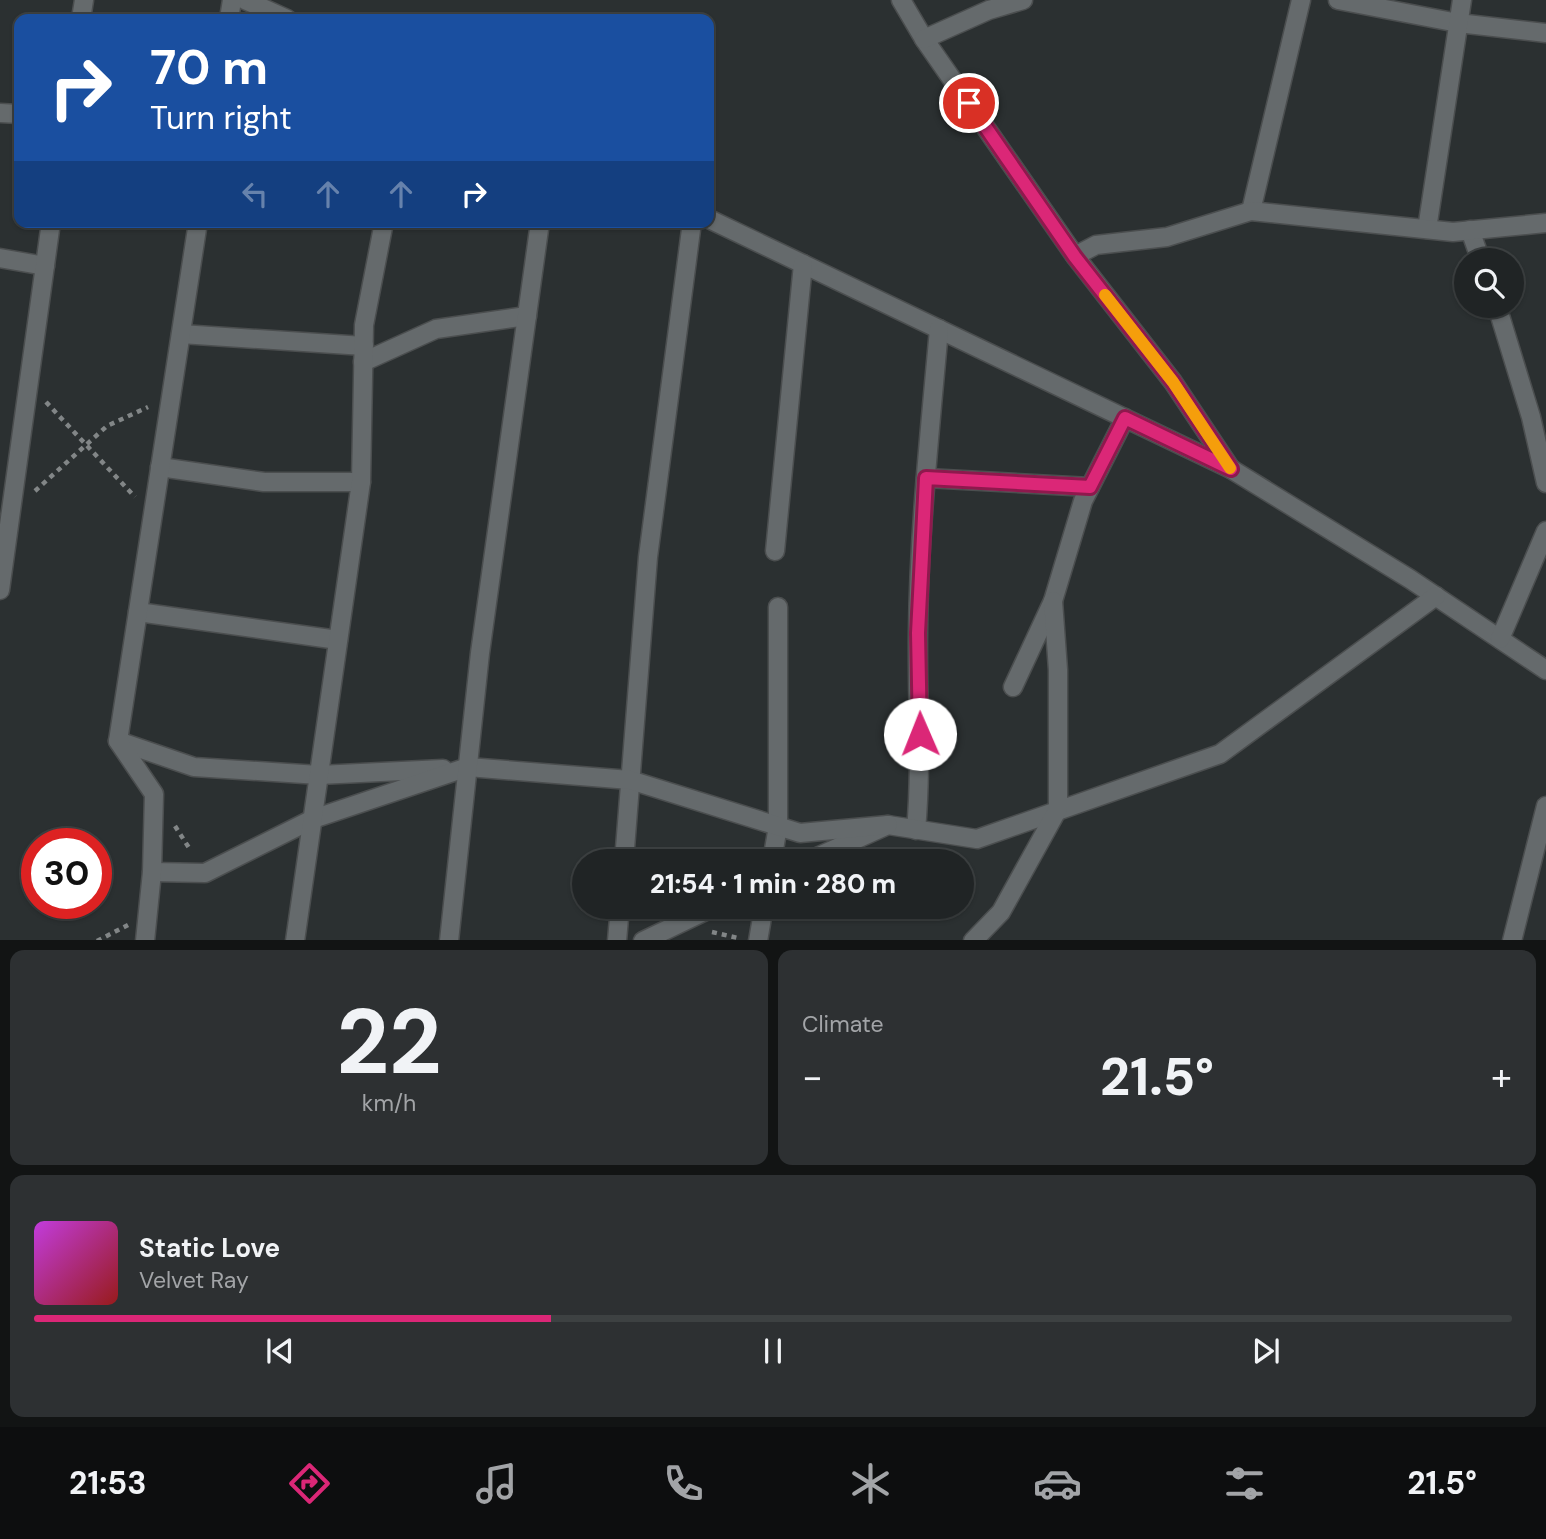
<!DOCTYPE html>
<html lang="en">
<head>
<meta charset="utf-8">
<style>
	body { margin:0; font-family:"DM Sans",sans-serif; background:#2d3032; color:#f1f3f6; height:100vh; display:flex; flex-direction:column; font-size:26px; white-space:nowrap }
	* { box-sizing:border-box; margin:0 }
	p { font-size:23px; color:#a2a4a7 }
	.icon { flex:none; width:38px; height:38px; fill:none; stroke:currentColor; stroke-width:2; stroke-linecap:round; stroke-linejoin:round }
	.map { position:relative; height:940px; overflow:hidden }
	.drawer { display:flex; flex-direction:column; gap:10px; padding:10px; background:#121414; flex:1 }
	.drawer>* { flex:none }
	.top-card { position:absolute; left:14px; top:14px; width:700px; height:214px; border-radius:14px; box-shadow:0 2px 5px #0004,0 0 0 2px #3d4142; background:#1a4fa0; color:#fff; overflow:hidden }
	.buttons { position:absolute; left:1454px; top:248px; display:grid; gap:14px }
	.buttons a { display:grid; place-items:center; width:70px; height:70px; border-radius:50%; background:#202425; box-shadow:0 2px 5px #0004,0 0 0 2px #3d4142; font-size:35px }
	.speed { position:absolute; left:21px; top:828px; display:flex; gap:14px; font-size:35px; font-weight:700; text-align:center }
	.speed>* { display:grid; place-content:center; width:91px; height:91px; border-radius:50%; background:#202425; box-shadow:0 2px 5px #0004,0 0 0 2px #3d4142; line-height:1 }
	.speed .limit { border:10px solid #d22; background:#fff; color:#111 }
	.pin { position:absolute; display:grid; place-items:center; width:60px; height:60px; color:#fff; margin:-30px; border:4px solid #fff; border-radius:50%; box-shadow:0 2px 7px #0007 }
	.me { position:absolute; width:77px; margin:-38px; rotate:359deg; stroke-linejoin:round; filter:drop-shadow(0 0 5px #0008) }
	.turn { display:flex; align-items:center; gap:24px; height:147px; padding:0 21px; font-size:32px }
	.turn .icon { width:91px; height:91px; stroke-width:2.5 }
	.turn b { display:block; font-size:49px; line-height:60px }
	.lanes { display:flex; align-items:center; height:66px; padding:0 21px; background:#0003; justify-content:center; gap:35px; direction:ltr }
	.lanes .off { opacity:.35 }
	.big { font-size:52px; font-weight:800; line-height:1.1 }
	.drawer .card { flex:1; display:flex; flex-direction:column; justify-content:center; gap:10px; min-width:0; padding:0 24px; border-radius:14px; background:#2d3032 }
	.drawer .dial { align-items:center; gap:0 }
	.dial b { font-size:91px; line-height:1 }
	.song { display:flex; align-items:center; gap:21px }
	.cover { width:84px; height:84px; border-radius:10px; background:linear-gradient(135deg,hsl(290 70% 55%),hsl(0 70% 35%)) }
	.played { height:7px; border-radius:4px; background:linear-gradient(90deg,#db2777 35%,#3d4142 35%) }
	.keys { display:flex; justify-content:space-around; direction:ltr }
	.heat { display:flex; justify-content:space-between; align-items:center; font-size:38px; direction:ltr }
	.drawer .tiles { flex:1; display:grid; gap:10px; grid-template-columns:1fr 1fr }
	.card:last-child { grid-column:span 2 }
	.trip { position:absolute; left:572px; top:849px; width:402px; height:70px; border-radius:35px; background:#202425; box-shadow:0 2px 5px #0004,0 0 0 2px #3d4142; font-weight:800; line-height:70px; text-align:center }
	.tabs { display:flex; height:112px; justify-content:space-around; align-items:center; background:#0d0e0f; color:#a2a4a7 }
	.tabs .icon { width:49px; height:49px }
	.tabs .selected { color:#db2777 }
	.tabs b { font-size:32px; color:#f1f3f6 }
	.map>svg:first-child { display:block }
</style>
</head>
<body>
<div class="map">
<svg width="1546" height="941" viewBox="0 0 1546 941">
	<rect width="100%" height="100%" fill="#2b3031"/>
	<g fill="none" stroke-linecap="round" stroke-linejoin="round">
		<defs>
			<g id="street">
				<polyline points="245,0 287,19"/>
				<polyline points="901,0 924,39 1075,256 1173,382 1231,469"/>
				<polyline points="1338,0 1458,23 1546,33"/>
				<polyline points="81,19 84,0"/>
				<polyline points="229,19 232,0"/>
				<polyline points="924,39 989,10 1023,0"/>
				<polyline points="0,113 19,114"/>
				<polyline points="1251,211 1301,0"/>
				<polyline points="709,219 1231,469 1410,579 1546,670"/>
				<polyline points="1427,229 1462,0"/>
				<polyline points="1470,230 1481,261"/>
				<polyline points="1075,256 1096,245 1167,237 1251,211 1453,232 1546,223"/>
				<polyline points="0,258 45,266"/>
				<polyline points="1497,306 1531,417 1546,483"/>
				<polyline points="181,334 364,346"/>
				<polyline points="363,362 436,329 527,316"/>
				<polyline points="160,467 264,482 361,482"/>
				<polyline points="926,478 1090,487"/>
				<polyline points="775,551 803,264"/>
				<polyline points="0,590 51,222"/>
				<polyline points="138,612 338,640"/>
				<polyline points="1500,639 1546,531"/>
				<polyline points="1013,687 1053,601 1083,501 1125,418"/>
				<polyline points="118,741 194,767 319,775 443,769"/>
				<path d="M916,830C922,764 917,698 918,632C919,531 930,430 939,329"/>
				<polyline points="624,861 648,557 692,222"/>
				<polyline points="772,861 778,826 778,607"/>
				<polyline points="808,861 888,825 977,839 1220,754 1436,596"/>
				<polyline points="152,872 205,873 313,819 468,767 630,780 800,833 888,825"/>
				<polyline points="145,941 152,872 154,794 118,741 198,222"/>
				<polyline points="295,941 361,482 364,325 384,222"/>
				<polyline points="449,941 480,653 540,222"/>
				<polyline points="617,941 620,906"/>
				<polyline points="643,941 716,906"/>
				<polyline points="758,941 764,906"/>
				<polyline points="973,941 1001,912 1058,809 1058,670 1053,601"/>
				<polyline points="1512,941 1546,806"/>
			</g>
		</defs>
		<use href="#street" stroke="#4b4e4f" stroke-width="21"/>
		<g stroke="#828687" stroke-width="4.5" stroke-dasharray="5 5" stroke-linecap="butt">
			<polyline points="46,402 135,497"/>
			<polyline points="35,491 107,426 148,407"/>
			<polyline points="175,826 191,851"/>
			<polyline points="712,932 738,938"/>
			<polyline points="97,941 128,925"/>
		</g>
		<use href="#street" stroke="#656a6c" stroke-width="18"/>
	</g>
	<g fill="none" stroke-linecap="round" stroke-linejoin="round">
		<defs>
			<polyline id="route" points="920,734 918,633 926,478 1090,487 1125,418 1231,469 1173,382 1075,257 969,103"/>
		</defs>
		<use href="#route" stroke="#8e194d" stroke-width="18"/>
		<use href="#route" stroke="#db2777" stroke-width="12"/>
		<polyline stroke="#f59e0b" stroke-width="12" points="1105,295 1173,382 1230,468"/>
	</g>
</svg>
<div class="buttons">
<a><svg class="icon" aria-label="search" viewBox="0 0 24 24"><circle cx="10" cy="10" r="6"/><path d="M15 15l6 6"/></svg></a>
</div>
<div class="speed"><div class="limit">30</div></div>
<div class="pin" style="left:969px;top:103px;background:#d93025"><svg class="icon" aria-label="arrive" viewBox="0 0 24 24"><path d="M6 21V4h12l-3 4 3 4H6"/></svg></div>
<svg class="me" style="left:920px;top:734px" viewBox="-20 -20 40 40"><circle r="19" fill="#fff"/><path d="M0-13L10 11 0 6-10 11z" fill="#db2777"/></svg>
<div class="trip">21:54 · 1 min · 280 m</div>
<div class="top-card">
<div class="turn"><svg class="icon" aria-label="right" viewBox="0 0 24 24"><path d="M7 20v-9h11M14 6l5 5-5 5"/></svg><div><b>70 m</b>Turn right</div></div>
<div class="lanes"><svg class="icon off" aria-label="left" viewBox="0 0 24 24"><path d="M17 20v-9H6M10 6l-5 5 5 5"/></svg><svg class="icon off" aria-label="ahead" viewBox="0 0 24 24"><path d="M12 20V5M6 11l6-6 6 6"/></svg><svg class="icon off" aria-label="ahead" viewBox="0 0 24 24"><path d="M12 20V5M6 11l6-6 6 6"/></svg><svg class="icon" aria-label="right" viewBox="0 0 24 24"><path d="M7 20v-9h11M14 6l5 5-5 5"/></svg></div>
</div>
</div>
<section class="drawer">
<div class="tiles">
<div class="card dial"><b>22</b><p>km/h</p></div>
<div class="card"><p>Climate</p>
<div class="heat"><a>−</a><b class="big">21.5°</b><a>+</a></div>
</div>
<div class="card">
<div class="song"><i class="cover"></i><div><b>Static Love</b><p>Velvet Ray</p></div></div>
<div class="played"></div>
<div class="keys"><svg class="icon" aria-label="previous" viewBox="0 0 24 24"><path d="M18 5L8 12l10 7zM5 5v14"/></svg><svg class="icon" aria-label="pause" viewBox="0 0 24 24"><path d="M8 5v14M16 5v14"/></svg><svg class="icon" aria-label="next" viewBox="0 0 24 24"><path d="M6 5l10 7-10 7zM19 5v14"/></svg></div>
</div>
</div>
</section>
<nav class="tabs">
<b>21:53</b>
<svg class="icon selected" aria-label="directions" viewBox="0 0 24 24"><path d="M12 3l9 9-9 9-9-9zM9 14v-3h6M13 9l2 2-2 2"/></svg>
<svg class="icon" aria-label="music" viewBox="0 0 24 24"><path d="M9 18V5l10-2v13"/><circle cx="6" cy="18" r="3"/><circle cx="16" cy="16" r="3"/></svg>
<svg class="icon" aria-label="phone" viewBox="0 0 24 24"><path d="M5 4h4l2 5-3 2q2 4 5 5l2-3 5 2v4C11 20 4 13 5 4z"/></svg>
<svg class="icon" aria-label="climate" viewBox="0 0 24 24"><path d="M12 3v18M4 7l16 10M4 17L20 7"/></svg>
<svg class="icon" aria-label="car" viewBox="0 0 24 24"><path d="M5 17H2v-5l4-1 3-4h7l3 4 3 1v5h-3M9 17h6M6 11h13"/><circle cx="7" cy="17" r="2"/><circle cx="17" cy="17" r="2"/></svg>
<svg class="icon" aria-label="filters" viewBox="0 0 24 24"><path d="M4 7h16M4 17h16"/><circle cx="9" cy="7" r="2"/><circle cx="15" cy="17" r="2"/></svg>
<b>21.5°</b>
</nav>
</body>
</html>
